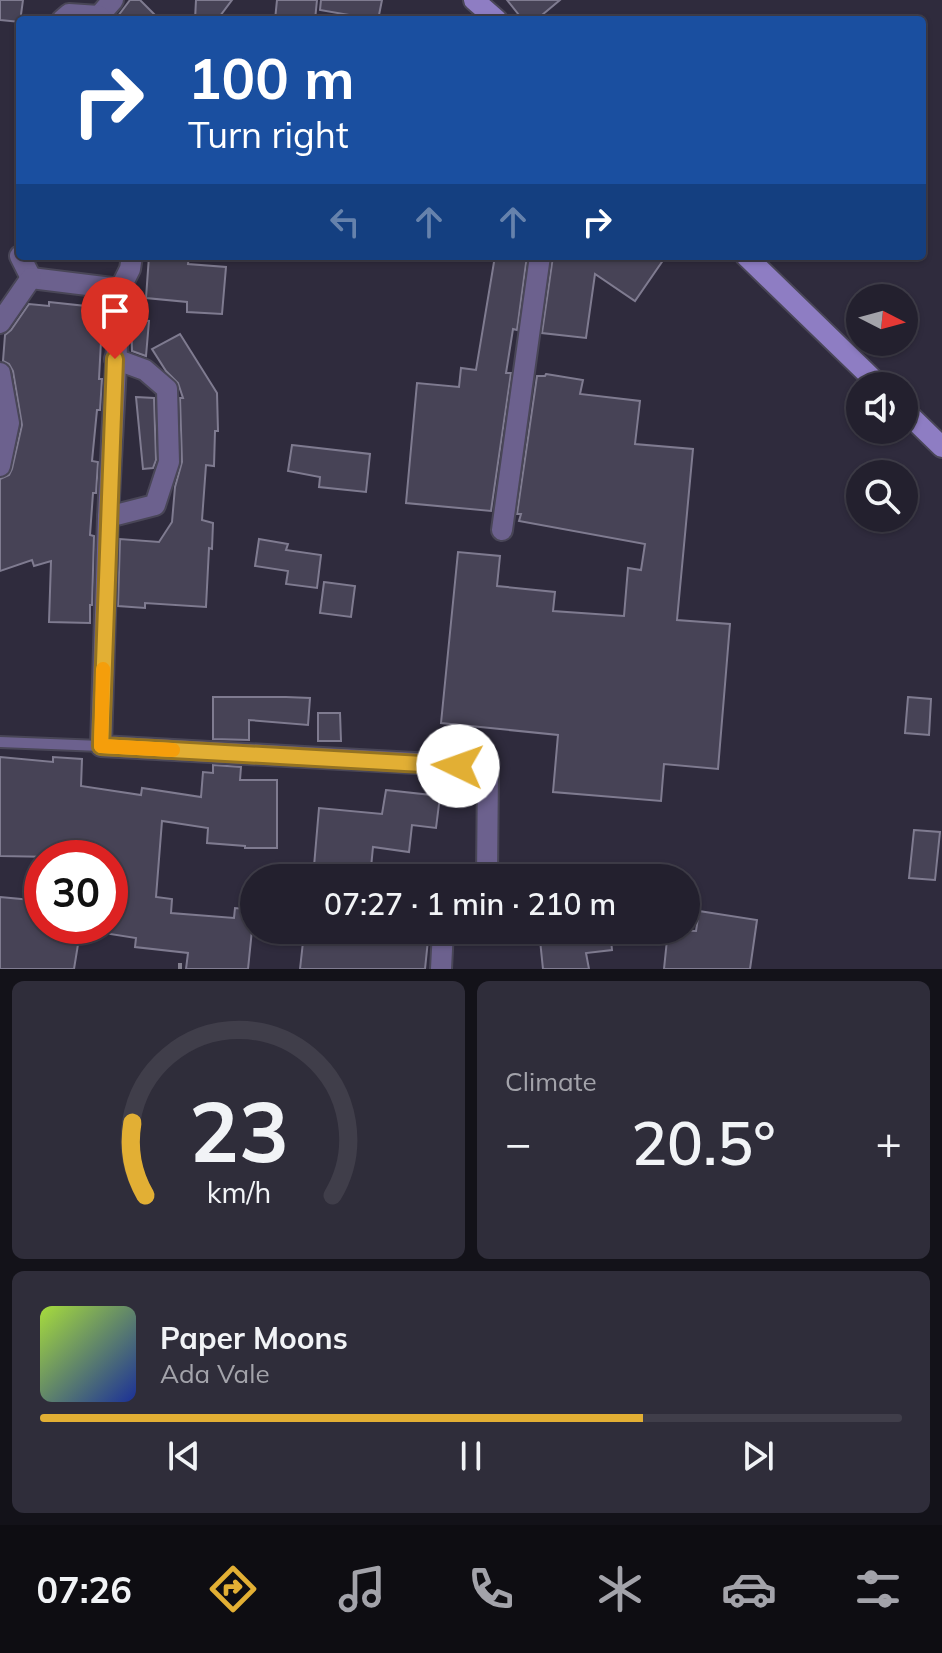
<!DOCTYPE html>
<html lang="en">
<head>
<meta charset="utf-8">
<style>
	body { margin:0; font-family:Mulish,sans-serif; background:#2f2d3a; color:#f1f3f6; height:100vh; display:flex; flex-direction:column; font-size:30px; white-space:nowrap }
	* { box-sizing:border-box; margin:0 }
	p { font-size:26px; color:#a3a3aa }
	.icon { flex:none; width:44px; height:44px; fill:none; stroke:currentColor; stroke-width:2; stroke-linecap:round; stroke-linejoin:round }
	.map { position:relative; height:969px; overflow:hidden }
	.drawer { display:flex; flex-direction:column; gap:12px; padding:12px; background:#131219; flex:1 }
	.drawer>* { flex:none }
	.hud { position:absolute; left:16px; top:16px; width:910px; height:244px; border-radius:8px; box-shadow:0 2px 6px #0004,0 0 0 2px #403e4a; background:#1a4fa0; color:#fff; overflow:hidden }
	.needle { width:52px; rotate:96deg }
	.fabs { position:absolute; left:846px; top:284px; display:grid; gap:16px }
	.fabs a { display:grid; place-items:center; width:72px; height:72px; border-radius:50%; background:#23202e; box-shadow:0 2px 6px #0004,0 0 0 2px #403e4a; font-size:40px }
	.speed { position:absolute; left:24px; top:840px; display:flex; gap:16px; font-size:40px; font-weight:700; text-align:center }
	.speed>* { display:grid; place-content:center; width:104px; height:104px; border-radius:50%; background:#23202e; box-shadow:0 2px 6px #0004,0 0 0 2px #403e4a; line-height:1 }
	.speed .limit { border:12px solid #d22; background:#fff; color:#111 }
	.pin { position:absolute; display:grid; place-items:center; width:68px; height:68px; color:#fff; margin:-82px -34px; border-radius:50% 50% 50% 0; rotate:-45deg; box-shadow:0 0 8px #0007 }
	.pin .icon { rotate:45deg }
	.me { position:absolute; width:88px; margin:-44px; rotate:273deg; stroke-linejoin:round; filter:drop-shadow(0 0 6px #0008) }
	.turn { display:flex; align-items:center; gap:28px; height:168px; padding:0 40px; font-size:36px }
	.turn .icon { width:104px; height:104px; stroke-width:2.5 }
	.turn b { display:block; font-size:56px; line-height:68px }
	.lanes { display:flex; align-items:center; height:76px; padding:0 40px; background:#0003; justify-content:center; gap:40px; direction:ltr }
	.lanes .off { opacity:.35 }
	.big { font-size:60px; font-weight:600; line-height:1.1 }
	.drawer .widget { flex:1; display:flex; flex-direction:column; justify-content:center; gap:12px; min-width:0; padding:0 28px; border-radius:12px; background:#2f2d3a }
	.drawer .dial { align-items:center; gap:0 }
	.dial svg { height:208px; overflow:visible; fill:none; stroke:#403e4a; stroke-width:7; stroke-linecap:round; text-anchor:middle }
	.dial text { fill:#f1f3f6; stroke:none }
	.song { display:flex; align-items:center; gap:24px }
	.cover { width:96px; height:96px; border-radius:12px; background:linear-gradient(135deg,hsl(80 70% 55%),hsl(230 70% 35%)) }
	.played { height:8px; border-radius:4px; background:linear-gradient(90deg,#e2af34 70%,#403e4a 70%) }
	.keys { display:flex; justify-content:space-around; direction:ltr }
	.heat { display:flex; justify-content:space-between; align-items:center; font-size:44px; direction:ltr }
	.drawer .tiles { flex:1; display:grid; gap:12px; grid-template-columns:1fr 1fr }
	.widget:last-child { grid-column:span 2 }
	.trip { position:absolute; left:240px; top:864px; width:460px; height:80px; border-radius:40px; background:#23202e; box-shadow:0 2px 6px #0004,0 0 0 2px #403e4a; font-weight:600; line-height:80px; text-align:center }
	.dock { display:flex; height:128px; justify-content:space-around; align-items:center; background:#0e0d12; color:#a3a3aa }
	.dock .icon { width:56px; height:56px }
	.dock .selected { color:#e2af34 }
	.dock b { font-size:36px; color:#f1f3f6 }
	.map>svg:first-child { display:block }
</style>
</head>
<body>
<div class="map">
<svg width="942" height="969" viewBox="0 0 942 969">
	<rect width="100%" height="100%" fill="#2f2b3d"/>
	<g fill="#474356" stroke="#7f7b90" stroke-width="2">
		<polygon points="0,0 23,0 20,22 0,20"/>
		<polygon points="130,0 140,0 160,20 115,20"/>
		<polygon points="196,0 232,0 217,20 195,20"/>
		<polygon points="277,0 317,0 315,20 275,20"/>
		<polygon points="321,0 382,0 378,20 320,10"/>
		<polygon points="507,0 560,0 536,20 523,20"/>
		<polygon points="149,256 189,256 188,264 226,267 222,314 187,312 187,302 146,298"/>
		<polygon points="495,256 527,256 517,330 513,329 506,373 511,373 491,511 406,503 417,383 459,387 461,368 476,370"/>
		<polygon points="553,256 666,256 635,301 595,274 586,338 542,333"/>
		<polygon points="49,302 95,307 94,315 106,317 104,341 101,341 99,379 102,379 100,410 97,410 92,461 98,462 96,493 93,493 90,535 94,536 92,605 90,605 90,623 49,622 51,561 34,566 32,560 0,571 0,479 9,475 12,469 22,425 13,371 9,364 3,361 5,335 11,330 29,304 49,306"/>
		<polygon points="131,319 149,321 146,356 132,351"/>
		<polygon points="180,334 217,393 218,431 215,431 214,466 206,465 202,520 213,523 212,549 209,548 206,607 145,603 145,608 118,606 120,539 159,542 172,522 175,487 182,462 180,398 183,398 178,383 166,371 152,349"/>
		<polygon points="546,374 583,380 580,394 640,401 635,444 693,449 677,620 730,624 718,769 664,764 661,801 553,792 558,735 441,723 458,552 500,556 497,586 555,592 553,611 624,616 628,568 641,570 645,544 519,521 521,514 517,514 537,376 545,376"/>
		<polygon points="136,397 154,398 156,460 153,468 143,469"/>
		<polygon points="292,445 370,454 366,492 319,487 320,477 288,471"/>
		<polygon points="259,539 288,544 286,550 321,555 317,588 286,584 288,571 255,566"/>
		<polygon points="324,582 355,586 351,617 320,613"/>
		<polygon points="213,697 286,697 310,698 308,725 249,720 249,740 213,739"/>
		<polygon points="908,697 931,699 929,735 905,733"/>
		<polygon points="318,713 340,713 341,741 318,741"/>
		<polygon points="0,757 53,762 53,757 82,759 81,786 141,795 142,788 201,797 203,772 213,773 213,765 241,767 240,780 277,780 277,848 245,848 245,846 207,843 208,828 162,821 156,897 172,899 171,913 234,918 235,908 254,910 248,969 186,969 188,953 135,947 136,938 110,934 110,858 0,856"/>
		<polygon points="386,790 440,796 436,828 412,825 409,852 373,847 370,878 313,878 319,808 382,814"/>
		<polygon points="914,830 940,832 935,880 909,878"/>
		<polygon points="0,897 42,901 42,926 81,926 74,969 0,969"/>
		<polygon points="699,911 757,920 750,969 664,969 668,930 696,931"/>
		<polygon points="386,930 429,930 425,969 300,969 304,933 385,940"/>
		<polygon points="591,930 610,930 612,950 586,953 589,969 543,969 540,940 591,934"/>
	</g>
	<g fill="none" stroke-linecap="round" stroke-linejoin="round">
		<defs>
			<polyline id="service" points="0,742 101,746"/>
			<g id="minor">
				<polyline points="99,16 113,0"/>
				<polyline points="62,20 69,14 99,16 102,20"/>
				<polyline points="20,256 31,278"/>
				<polyline points="31,278 120,289 130,269 132,256"/>
				<polyline points="120,289 108,517 101,746 488,767 487,878"/>
				<polyline points="0,323 31,278"/>
				<polyline points="0,373 9,423 0,466"/>
				<polyline points="108,517 155,505 169,462 167,389 145,370 115,359"/>
				<polyline points="502,530 540,256"/>
				<polyline points="441,969 443,930"/>
			</g>
			<g id="secondary">
				<polyline points="474,0 497,20"/>
				<polyline points="746,256 880,386"/>
				<polyline points="904,410 942,447"/>
			</g>
		</defs>
		<use href="#service" stroke="#494657" stroke-width="14"/>
		<use href="#minor" stroke="#494657" stroke-width="24"/>
		<use href="#secondary" stroke="#494657" stroke-width="24"/>
		<polyline stroke="#827f8e" stroke-width="4" stroke-dasharray="6 4" stroke-linecap="butt" points="180,969 180,959"/>
		<use href="#service" stroke="#6c618e" stroke-width="10"/>
		<use href="#minor" stroke="#6c618e" stroke-width="20"/>
		<use href="#secondary" stroke="#8e7dc3" stroke-width="20"/>
	</g>
	<g fill="none" stroke-linecap="round" stroke-linejoin="round">
		<defs>
			<polyline id="route" points="115,359 101,746 458,766"/>
		</defs>
		<use href="#route" stroke="#937222" stroke-width="20"/>
		<use href="#route" stroke="#e2af34" stroke-width="14"/>
		<polyline stroke="#f59e0b" stroke-width="14" points="103,669 101,746 173,750"/>
	</g>
</svg>
<div class="fabs">
<a><svg class="needle" viewBox="-14 -14 28 28"><path d="M0-13l5 13h-10z" fill="#e53935"/><path d="M0 13l5-13h-10z" fill="#a3a3aa"/></svg></a>
<a><svg class="icon" aria-label="sound" viewBox="0 0 24 24"><path d="M4 9h4l5-4v14l-5-4H4zM17 9q2 3 0 6"/></svg></a>
<a><svg class="icon" aria-label="search" viewBox="0 0 24 24"><circle cx="10" cy="10" r="6"/><path d="M15 15l6 6"/></svg></a>
</div>
<div class="speed"><div class="limit">30</div></div>
<div class="pin" style="left:115px;top:359px;background:#d93025"><svg class="icon" aria-label="arrive" viewBox="0 0 24 24"><path d="M6 21V4h12l-3 4 3 4H6"/></svg></div>
<svg class="me" style="left:458px;top:766px" viewBox="-20 -20 40 40"><circle r="19" fill="#fff"/><path d="M0-13L10 11 0 6-10 11z" fill="#e2af34"/></svg>
<div class="trip">07:27 · 1 min · 210 m</div>
<div class="hud">
<div class="turn"><svg class="icon" aria-label="right" viewBox="0 0 24 24"><path d="M7 20v-9h11M14 6l5 5-5 5"/></svg><div><b>100 m</b>Turn right</div></div>
<div class="lanes"><svg class="icon off" aria-label="left" viewBox="0 0 24 24"><path d="M17 20v-9H6M10 6l-5 5 5 5"/></svg><svg class="icon off" aria-label="ahead" viewBox="0 0 24 24"><path d="M12 20V5M6 11l6-6 6 6"/></svg><svg class="icon off" aria-label="ahead" viewBox="0 0 24 24"><path d="M12 20V5M6 11l6-6 6 6"/></svg><svg class="icon" aria-label="right" viewBox="0 0 24 24"><path d="M7 20v-9h11M14 6l5 5-5 5"/></svg></div>
</div>
</div>
<section class="drawer">
<div class="tiles">
<div class="widget dial"><svg viewBox="0 0 100 80">
<path d="M14 69A42 42 0 1 1 86 69"/>
<path d="M14 69A42 42 0 0 1 9 41" stroke="#e2af34"/>
<text x="50" y="56" font-size="32" font-weight="700">23</text>
<text x="50" y="72" font-size="11">km/h</text>
</svg></div>
<div class="widget"><p>Climate</p>
<div class="heat"><a>−</a><b class="big">20.5°</b><a>+</a></div>
</div>
<div class="widget">
<div class="song"><i class="cover"></i><div><b>Paper Moons</b><p>Ada Vale</p></div></div>
<div class="played"></div>
<div class="keys"><svg class="icon" aria-label="previous" viewBox="0 0 24 24"><path d="M18 5L8 12l10 7zM5 5v14"/></svg><svg class="icon" aria-label="pause" viewBox="0 0 24 24"><path d="M8 5v14M16 5v14"/></svg><svg class="icon" aria-label="next" viewBox="0 0 24 24"><path d="M6 5l10 7-10 7zM19 5v14"/></svg></div>
</div>
</div>
</section>
<nav class="dock">
<b>07:26</b>
<svg class="icon selected" aria-label="directions" viewBox="0 0 24 24"><path d="M12 3l9 9-9 9-9-9zM9 14v-3h6M13 9l2 2-2 2"/></svg>
<svg class="icon" aria-label="music" viewBox="0 0 24 24"><path d="M9 18V5l10-2v13"/><circle cx="6" cy="18" r="3"/><circle cx="16" cy="16" r="3"/></svg>
<svg class="icon" aria-label="phone" viewBox="0 0 24 24"><path d="M5 4h4l2 5-3 2q2 4 5 5l2-3 5 2v4C11 20 4 13 5 4z"/></svg>
<svg class="icon" aria-label="climate" viewBox="0 0 24 24"><path d="M12 3v18M4 7l16 10M4 17L20 7"/></svg>
<svg class="icon" aria-label="car" viewBox="0 0 24 24"><path d="M5 17H2v-5l4-1 3-4h7l3 4 3 1v5h-3M9 17h6M6 11h13"/><circle cx="7" cy="17" r="2"/><circle cx="17" cy="17" r="2"/></svg>
<svg class="icon" aria-label="filters" viewBox="0 0 24 24"><path d="M4 7h16M4 17h16"/><circle cx="9" cy="7" r="2"/><circle cx="15" cy="17" r="2"/></svg>
</nav>
</body>
</html>
